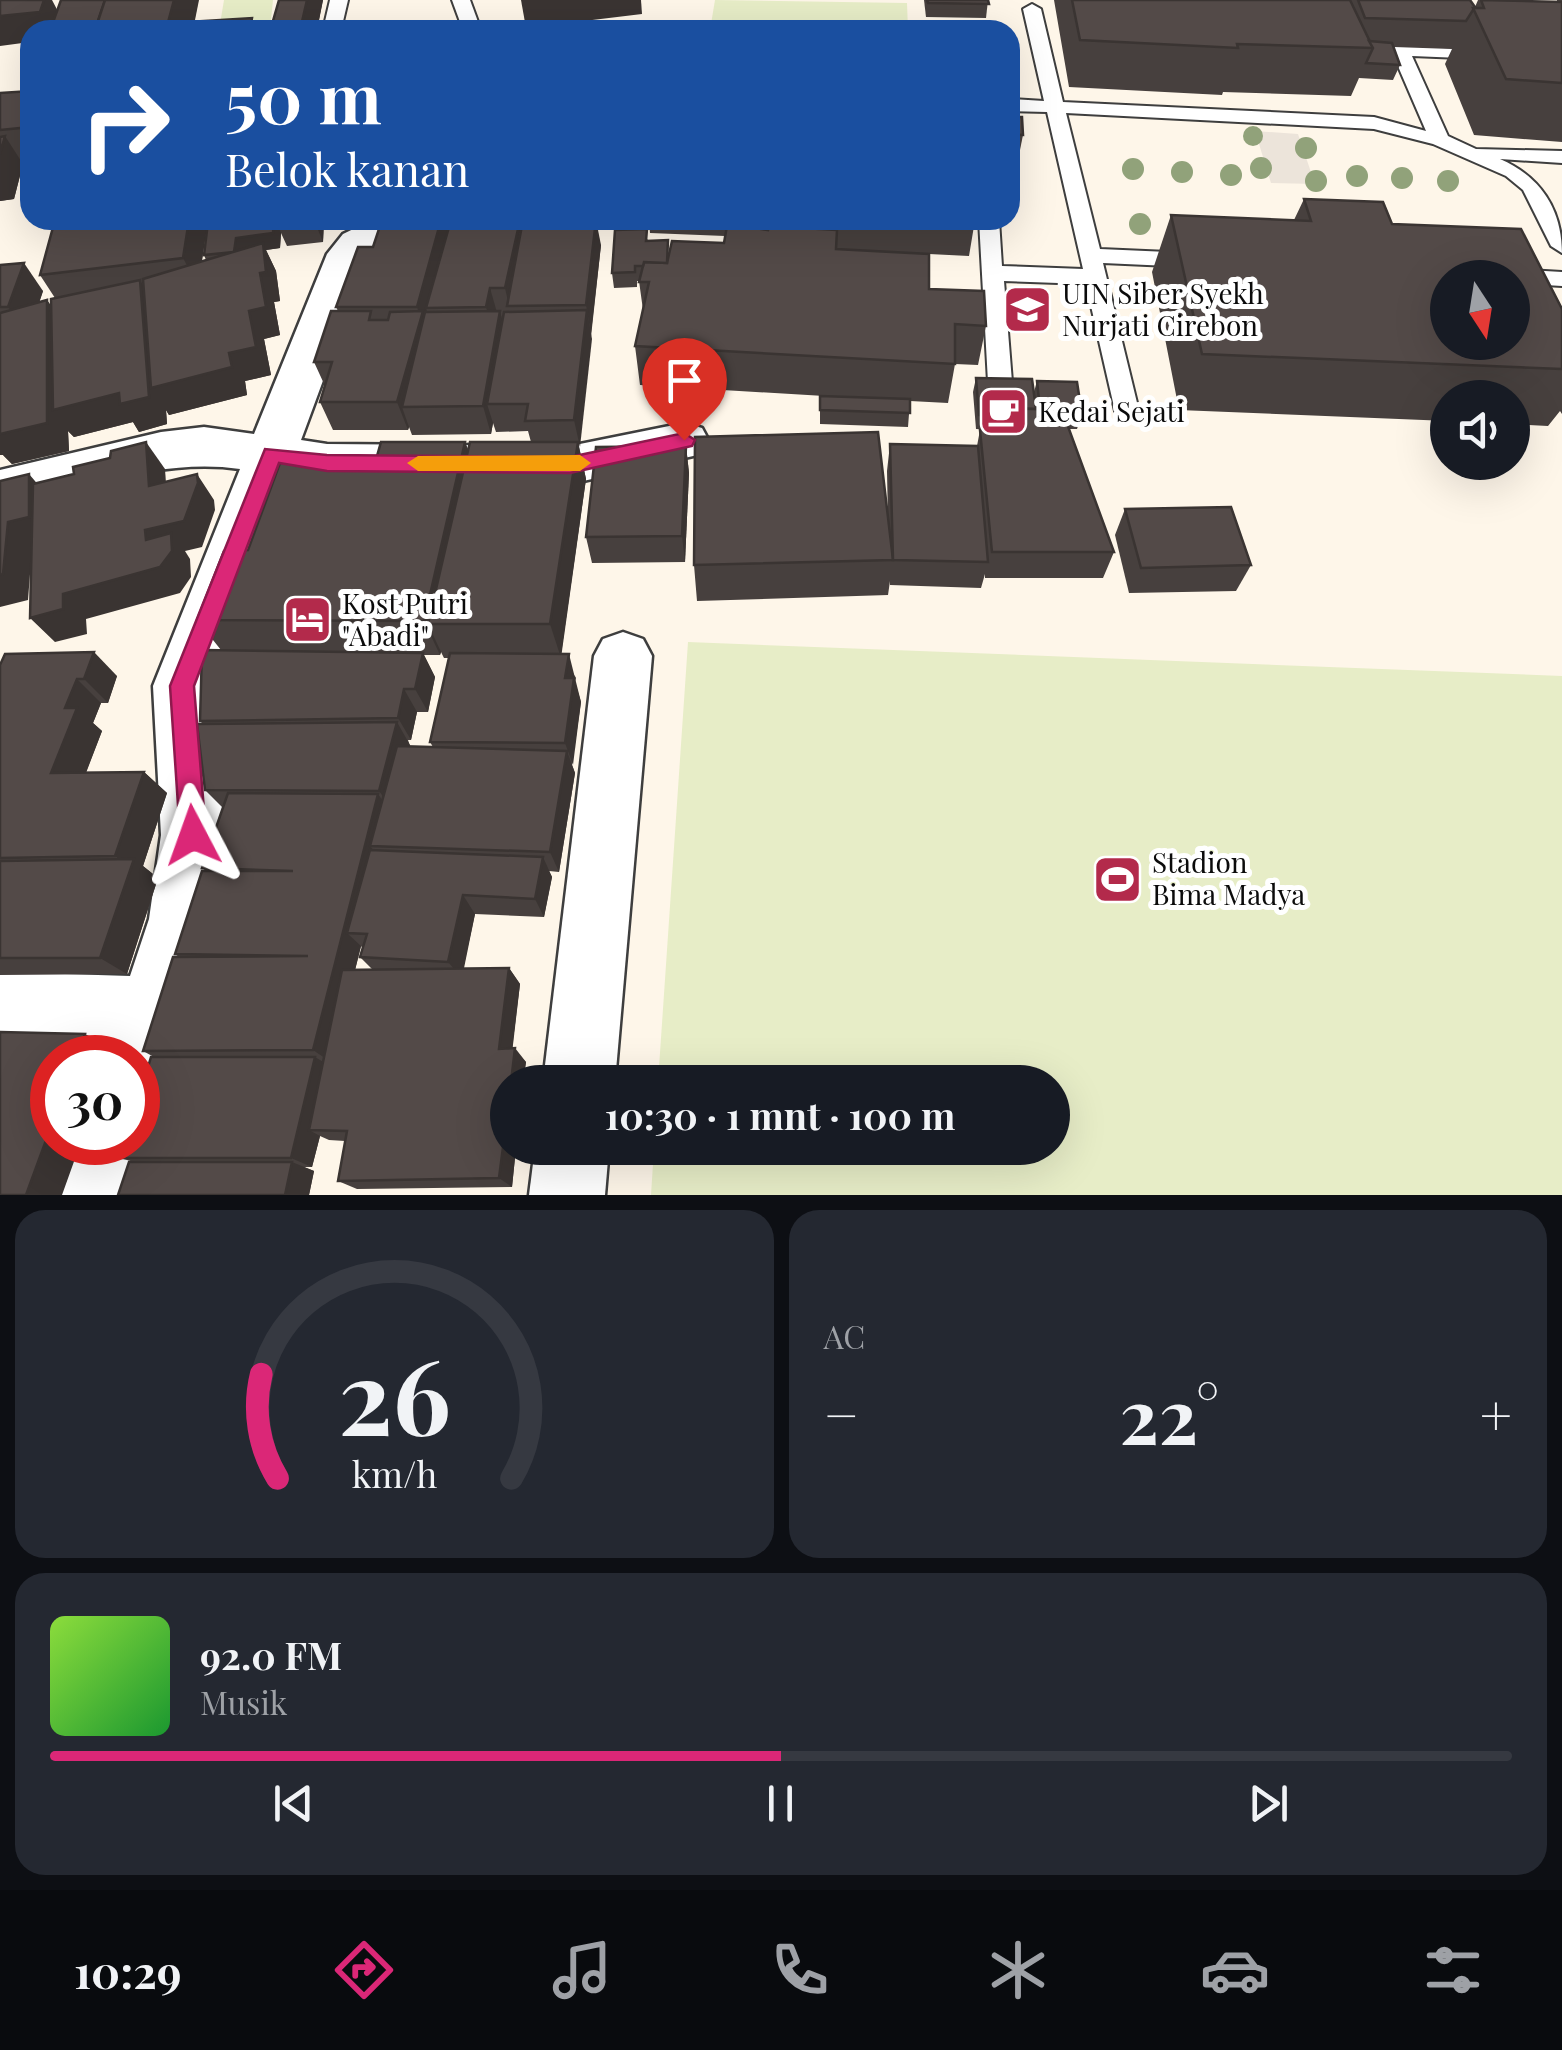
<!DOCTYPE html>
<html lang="id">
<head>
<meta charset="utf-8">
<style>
	body { margin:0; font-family:"Playfair Display",serif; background:#242831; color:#f1f3f6; height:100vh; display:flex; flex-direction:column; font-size:38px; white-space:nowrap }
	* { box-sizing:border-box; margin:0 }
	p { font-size:32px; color:#9ea1a6 }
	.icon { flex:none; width:55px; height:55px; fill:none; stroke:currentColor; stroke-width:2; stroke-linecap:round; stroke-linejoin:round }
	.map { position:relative; height:1195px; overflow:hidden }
	.details { display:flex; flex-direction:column; gap:15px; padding:15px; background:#0d0f14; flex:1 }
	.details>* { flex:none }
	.banner { position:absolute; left:20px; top:20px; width:1000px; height:210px; border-radius:30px; box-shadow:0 10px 40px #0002; background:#1a4fa0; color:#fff; overflow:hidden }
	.needle { width:65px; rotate:168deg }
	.controls { position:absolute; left:1430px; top:260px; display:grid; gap:20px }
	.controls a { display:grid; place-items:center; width:100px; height:100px; border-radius:50%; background:#171b24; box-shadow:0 10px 40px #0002; font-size:50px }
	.speed { position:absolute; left:30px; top:1035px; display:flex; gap:20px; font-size:50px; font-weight:700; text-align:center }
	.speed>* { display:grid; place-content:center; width:130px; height:130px; border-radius:50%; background:#171b24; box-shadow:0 10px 40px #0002; line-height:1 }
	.speed .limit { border:15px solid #d22; background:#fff; color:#111 }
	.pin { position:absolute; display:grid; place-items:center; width:85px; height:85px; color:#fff; margin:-102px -42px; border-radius:50% 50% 50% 0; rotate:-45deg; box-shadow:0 0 10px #0007 }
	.pin .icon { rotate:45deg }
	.me { position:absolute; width:110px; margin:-55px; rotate:356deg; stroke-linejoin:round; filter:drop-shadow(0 0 8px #0008) }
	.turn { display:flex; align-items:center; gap:35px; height:210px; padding:0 40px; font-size:45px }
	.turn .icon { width:130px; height:130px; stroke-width:2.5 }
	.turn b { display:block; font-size:70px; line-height:85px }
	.big { font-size:75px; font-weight:700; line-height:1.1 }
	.details .widget { flex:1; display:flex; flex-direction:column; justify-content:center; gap:15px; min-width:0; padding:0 35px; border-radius:30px; background:#242831 }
	.details .dial { align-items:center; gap:0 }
	.dial svg { height:260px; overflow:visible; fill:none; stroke:#363941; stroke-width:7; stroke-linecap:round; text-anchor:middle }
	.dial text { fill:#f1f3f6; stroke:none }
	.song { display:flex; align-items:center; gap:30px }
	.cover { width:120px; height:120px; border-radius:15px; background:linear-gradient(135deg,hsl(90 70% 55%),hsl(130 70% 35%)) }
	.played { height:10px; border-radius:5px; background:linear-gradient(90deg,#db2777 50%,#363941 50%) }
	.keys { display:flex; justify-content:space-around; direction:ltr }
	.heat { display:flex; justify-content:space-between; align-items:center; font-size:55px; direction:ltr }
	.details .tiles { flex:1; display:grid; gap:15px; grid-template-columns:1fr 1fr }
	.widget:last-child { grid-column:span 2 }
	.trip { position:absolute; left:490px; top:1065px; width:580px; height:100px; border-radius:50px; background:#171b24; box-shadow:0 10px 40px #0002; font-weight:700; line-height:100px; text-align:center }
	.tab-bar { display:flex; height:160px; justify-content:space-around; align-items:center; background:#090b0e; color:#9ea1a6 }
	.tab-bar .icon { width:70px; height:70px }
	.tab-bar .active { color:#db2777 }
	.tab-bar b { font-size:45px; color:#f1f3f6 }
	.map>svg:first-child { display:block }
</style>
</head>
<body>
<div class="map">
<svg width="1562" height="1195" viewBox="0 0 1562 1195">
	<rect width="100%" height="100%" fill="#fef6e9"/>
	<g fill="#e7edc7">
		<polygon points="224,0 273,0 270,30 219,30"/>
		<polygon points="715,0 907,3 908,30 710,30"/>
		<polygon points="688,642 1562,676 1562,1195 651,1195 654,1148 1052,1148 1052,1082 658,1082"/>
	</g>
	<polygon fill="#ece4da" points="1255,131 1298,134 1315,184 1271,183"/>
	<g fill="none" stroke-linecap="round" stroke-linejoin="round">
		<defs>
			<g id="lane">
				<polygon points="330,0 348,0 341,30 323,30"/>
				<polygon points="452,0 470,0 481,30 463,30"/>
				<path d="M1032,4L1041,9L1063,102L1374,117L1426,131L1391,50L1394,46L1491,50V58L1485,59L1412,56L1448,136L1476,149L1562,151V163L1500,159C1540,176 1562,209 1562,253L1551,246L1523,190L1506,176L1433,144L1374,129L1066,113L1100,249L1191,253L1202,260L1191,267L1103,263L1139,411L1136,417H1118L1115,411L1086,284L1004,281L1012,382L1000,390L992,388L988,382L979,220H999L1002,266L1083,269L1047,112L1010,111V99L1044,101L1023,9Z"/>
				<polygon points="1509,269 1562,272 1562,286 1512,283 1512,278 1499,278 1501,271"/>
			</g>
			<g id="street">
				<path d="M372,220H468L471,225L465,234L395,241L368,259L301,440L327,444L570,446L684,423L702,428L709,441L702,454L570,484L327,482L288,476L211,686L225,835L215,919L163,1086L138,1097V1058H104L108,1045L0,1042V972L130,976L149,919L161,835L153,686L240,469C160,457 78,490 0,510V470L161,432L204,427L254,434L327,254L343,234Z"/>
				<polygon points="623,632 643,639 652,656 615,1082 543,1082 594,656 603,639"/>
				<polygon points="138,1117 148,1142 132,1195 56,1195 74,1142 138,1142"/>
				<polygon points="535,1148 609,1148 605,1195 529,1195"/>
			</g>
		</defs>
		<use href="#lane" stroke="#3e3e3e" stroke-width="4"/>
		<use href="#street" stroke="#3e3e3e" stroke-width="5"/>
		<use href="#lane" fill="#fff" fill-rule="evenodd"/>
		<use href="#street" fill="#fff" fill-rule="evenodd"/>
	</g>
	<g fill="#91a27a">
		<circle cx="1253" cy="136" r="10"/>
		<circle cx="1306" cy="148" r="11"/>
		<circle cx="1261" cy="168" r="11"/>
		<circle cx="1133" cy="169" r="11"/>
		<circle cx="1182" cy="172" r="11"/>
		<circle cx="1231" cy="175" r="11"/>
		<circle cx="1357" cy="176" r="11"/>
		<circle cx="1402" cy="178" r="11"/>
		<circle cx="1316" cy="181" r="11"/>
		<circle cx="1448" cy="181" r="11"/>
		<circle cx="1140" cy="224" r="11"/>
	</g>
	<g fill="#47403e" fill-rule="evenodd">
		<polygon points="279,0 323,0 317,30 272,30"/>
		<polygon points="924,0 988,0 986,18 926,17"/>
		<polygon points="1054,0 1470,0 1475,7 1478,0 1557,2 1557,0 1562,0 1562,142 1474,135 1445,64 1452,49 1394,47 1400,65 1393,80 1359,78 1351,96 1223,92 1222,95 1069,87"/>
		<polygon points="30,91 30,158 20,159 23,164 14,199 0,201 0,93"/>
		<polygon points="1010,117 1023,135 1020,150 1010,150"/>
		<polygon points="1304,199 1392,224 1562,309 1562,414 1560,411 1548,426 1512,424 1512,398 1448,398 1448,421 1179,410 1152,272 1171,215 1294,220"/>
		<polygon points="55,220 208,220 202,261 206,260 204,255 227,220 324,220 323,242 287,246 281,233 280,248 266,250 276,271 280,301 274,302 280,335 264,339 271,375 245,381 247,395 169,415 166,410 167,424 139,432 133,422 74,437 68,431 69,451 12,464 3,455 0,455 0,265 43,291 39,303 47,300 51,306 55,298 40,275"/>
		<path d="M382,220H448L449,226L601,245L579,447L586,479L561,654L576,678L575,682L581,702L572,765L575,773L559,872L549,871L552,877L544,917L475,914L463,969L509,968L520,984L512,1049L526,1062L523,1082H508V1148H516L512,1187L357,1189L338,1181L345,1141L329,1140L320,1136L312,1167H304L314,1171L309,1195H118L134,1162L120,1158L154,1057L143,1051L179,957L175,954L206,871L202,868L223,808L205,790L203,724L200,721L221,650L197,620L248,550L375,463L465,442L468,449L531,442L528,431L496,432L493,423L491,434L412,435L409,427L408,430H333L320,402L325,386L314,362L338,311L336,307L373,247ZM441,652L444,658H449L430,742L433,747L410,746L408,740H411L417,712H428L435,677L424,655H440ZM361,946L363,949L360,957L373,970H355Z"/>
		<polygon points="614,220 645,220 643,229 648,241 669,254 724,243 725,236 650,233 649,220 975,220 969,256 929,254 929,289 986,326 978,365 955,364 948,403 910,401 908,427 820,424 820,396 841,397 640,385 635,346 643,310 639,281 637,281 637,287 614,288 612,273 615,230"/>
		<polygon points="976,378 1034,392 1037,381 1082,414 1077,429 1069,429 1114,552 1103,578 985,578 985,574 981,588 890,585 890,581 888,595 697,601 694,565 888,521 887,471 890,444 977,446 980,430 997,430 976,429 973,392"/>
		<polygon points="686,446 689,473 685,562 592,563 586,537"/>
		<polygon points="1125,509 1251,565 1236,591 1129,593 1115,535"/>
		<polygon points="0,665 117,676 108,703 101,703 93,723 102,731 86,773 144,772 167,793 143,866 158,878 127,974 0,975"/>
	</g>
	<g fill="#3a3432">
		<polygon points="44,0 52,0 62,19 114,19 122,30 30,30 30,42 0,46 0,16"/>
		<polygon points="174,0 199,0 193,30 166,30"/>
		<polygon points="307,0 323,0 317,30 303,30 301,26"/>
		<polygon points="521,0 641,0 642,14 526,28"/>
		<polygon points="5,136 23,164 14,199 0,201 0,154"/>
		<polygon points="189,220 208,220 198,286 183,258"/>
		<polygon points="275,220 281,233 280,248 266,250 276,271 280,301 274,302 280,335 264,339 271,375 245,381 247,395 169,415 166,410 167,424 139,432 133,422 74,437 68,431 69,451 12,464 3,455 0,455 0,434 47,300 67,329 140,280 156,308 229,353 234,252 236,238"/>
		<polygon points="314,220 324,220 323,242"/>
		<polygon points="441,220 448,220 453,238 426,308 430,321 402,407 409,427 408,430 397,402 421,319 417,307"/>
		<polygon points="520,220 522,220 509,306 505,288"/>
		<polygon points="596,220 601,245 591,333 586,305"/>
		<polygon points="24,263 43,291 28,335 8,307"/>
		<polygon points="490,288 498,316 494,336 486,307"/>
		<polygon points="587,310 592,339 580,447 574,420"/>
		<polygon points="500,311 507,339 487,404 493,423 491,434 483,406"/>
		<polygon points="146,442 165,469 168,513 149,486"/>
		<polygon points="465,442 478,480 428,624 441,652 440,655 424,621"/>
		<polygon points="578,442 586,479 561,658 550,624"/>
		<polygon points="686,446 689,473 685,562 682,536"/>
		<polygon points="29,474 52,501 32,548 28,600 0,607 0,575 8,522"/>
		<polygon points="197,474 214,500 215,510 202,547 185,551 190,559 191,577 180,593 86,619 87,634 55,642 30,618 63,594 146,540 145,530"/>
		<polygon points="94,652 117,676 108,703 84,679"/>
		<polygon points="423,653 435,677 428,712 415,689"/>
		<polygon points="569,654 581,702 573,765 565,743 565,678"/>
		<polygon points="77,679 101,703 93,723 102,731 77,795 51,773 65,708"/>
		<polygon points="404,689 417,712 411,740 398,718"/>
		<polygon points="397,722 410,745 394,812 379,791"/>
		<polygon points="567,751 575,773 559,872 550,852"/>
		<polygon points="144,772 167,793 143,866 158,878 127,974 100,958 131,869 115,856"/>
		<polygon points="378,794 393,815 370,846 382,860 347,933 361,946 332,1063 313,1050"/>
		<polygon points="543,857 552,877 544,917 535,899"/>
		<polygon points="463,895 475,914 462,978 448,962"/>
		<polygon points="509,968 520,984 511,1062 499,1049"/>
		<polygon points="85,1034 114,1048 111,1058 77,1058"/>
		<polygon points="515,1048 526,1062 523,1082 511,1082"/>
		<polygon points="315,1057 335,1069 309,1130 320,1136 312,1167 291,1158"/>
		<polygon points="508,1109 508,1148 516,1148 512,1187 499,1178"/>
		<polygon points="52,1124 52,1142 81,1142 62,1195 26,1195"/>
		<polygon points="292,1162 314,1171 309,1195 285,1195"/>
	</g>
	<g fill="#534a48" stroke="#3a3432" stroke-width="2.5" fill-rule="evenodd">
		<polygon points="0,0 44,0 40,12 0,16"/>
		<polygon points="61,0 105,0 98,21 52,25"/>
		<polygon points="105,0 174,0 166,30 95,30"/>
		<polygon points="279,0 307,0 301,26 271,28"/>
		<polygon points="927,0 988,0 989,4 928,3"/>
		<polygon points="1072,0 1350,0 1373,48 1237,44 1238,48 1080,40"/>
		<polygon points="1358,0 1470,0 1475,7 1466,21 1365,18"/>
		<polygon points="1481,0 1562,2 1562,83 1506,79 1473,8 1484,8"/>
		<polygon points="252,18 250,30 170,30 172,23"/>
		<polygon points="1369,41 1392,43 1400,65 1366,63 1373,48"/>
		<polygon points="30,91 30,127 0,130 0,93"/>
		<polygon points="1010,117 1022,117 1023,135 1010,134"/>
		<polygon points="5,136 0,154 0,137"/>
		<path d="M1304,199L1383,202L1392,224L1521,229L1562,309V369L1202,354L1171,215L1311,221ZM1448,278H1512V342H1448Z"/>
		<polygon points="55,220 189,220 183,258 40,275"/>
		<polygon points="227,220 274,220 273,233 236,238 234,252 204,255 208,222"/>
		<polygon points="382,220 441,220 417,307 336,307 358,247 373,247"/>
		<polygon points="451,220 520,220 505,288 490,288 486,307 426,308"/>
		<polygon points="523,220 596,220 586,305 507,306"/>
		<polygon points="728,220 762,220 761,229 768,230 769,226 837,230 836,249 929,254 929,289 984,291 986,326 955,324 955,364 635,346 649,282 639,282 644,262 667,263 672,241 724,243"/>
		<polygon points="647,229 646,241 668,240 667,263 644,262 643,266 635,266 635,272 612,273 615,230"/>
		<polygon points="263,243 266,272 260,273 266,307 249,311 256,347 229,353 232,367 151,388 143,279"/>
		<polygon points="24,263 8,307 0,307 0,265"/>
		<polygon points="140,280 149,397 120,404 119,393 53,410 51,299"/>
		<polygon points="47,300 47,423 0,434 0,313"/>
		<polygon points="587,310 574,420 525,421 528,404 487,404 504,312"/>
		<polygon points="331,311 371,311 369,320 388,320 390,312 423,311 397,402 320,402 332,362 314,362"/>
		<polygon points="500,311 483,406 402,407 425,312"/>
		<polygon points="976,378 1032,379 1036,409 1002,408 1001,415 979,415"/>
		<polygon points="1037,381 1077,382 1082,414 1064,414 1062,410 1040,409"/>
		<polygon points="820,396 910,399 910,413 820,410"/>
		<polygon points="1002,408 1062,410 1114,552 992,552 980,430 1004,430"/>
		<polygon points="878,432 893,560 694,565 695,437"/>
		<polygon points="146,442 149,486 197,474 198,483 184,521 145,530 146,540 171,533 172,551 160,567 63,594 63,609 30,618 33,484 74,474 73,467 110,458 111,451"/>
		<polygon points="381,442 465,442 424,621 197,620 224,551 248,550 280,463 375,463"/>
		<polygon points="470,442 578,442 550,624 428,624"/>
		<polygon points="890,444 978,446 988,562 893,560"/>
		<polygon points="686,446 682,536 586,537 596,447"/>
		<polygon points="29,474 29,517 8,522 3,574 0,575 0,481"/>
		<polygon points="1231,507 1251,565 1141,568 1125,509"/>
		<polygon points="202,650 423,653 415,689 404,689 398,718 200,721"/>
		<polygon points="94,652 84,679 77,679 65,708 77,708 51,773 144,772 115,856 0,858 0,665 5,654"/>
		<polygon points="450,653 569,654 565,678 574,678 565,743 430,742"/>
		<polygon points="397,722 379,791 205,790 197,724"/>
		<polygon points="397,746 567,751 550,852 370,846"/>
		<polygon points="228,793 378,794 313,1050 143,1051 173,957 308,956 175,954 202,871 293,871 202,868"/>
		<polygon points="370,850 543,857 535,899 463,895 448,962 360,957 367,934 347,933"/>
		<polygon points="134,859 100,958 0,958 0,861"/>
		<polygon points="509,968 499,1049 515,1048 511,1082 508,1082 508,1109 499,1178 338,1181 347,1131 309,1130 342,970"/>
		<polygon points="0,1032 85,1034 77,1058 52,1058 52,1124 26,1195 0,1195"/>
		<polygon points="151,1057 315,1057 291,1158 120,1158 125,1142 138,1142 138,1101"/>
		<polygon points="129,1162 292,1162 285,1195 118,1195"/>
	</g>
	<polygon fill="#db2777" stroke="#8e194d" stroke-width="2.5" points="684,433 695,440 692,446 570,473 327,471 279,463 194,686 206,835 202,843 193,847 183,843 180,835 170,686 265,449 327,455 570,457"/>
	<polygon fill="#f59e0b" points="580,455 591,463 580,471 418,471 407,463 418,456"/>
	<defs>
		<symbol id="university-square" viewBox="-11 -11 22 22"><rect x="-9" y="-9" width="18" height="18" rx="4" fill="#b32a4b" stroke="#fff"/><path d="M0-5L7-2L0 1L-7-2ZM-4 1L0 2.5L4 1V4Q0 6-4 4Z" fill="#fff"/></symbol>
		<symbol id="cafe-square" viewBox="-11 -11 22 22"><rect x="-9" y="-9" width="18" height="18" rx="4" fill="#b32a4b" stroke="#fff"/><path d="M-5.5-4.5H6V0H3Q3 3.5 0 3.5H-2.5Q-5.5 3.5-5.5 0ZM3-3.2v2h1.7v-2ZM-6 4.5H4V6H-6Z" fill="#fff"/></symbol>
		<symbol id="hotel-square" viewBox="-11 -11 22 22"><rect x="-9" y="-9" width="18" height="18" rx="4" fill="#b32a4b" stroke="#fff"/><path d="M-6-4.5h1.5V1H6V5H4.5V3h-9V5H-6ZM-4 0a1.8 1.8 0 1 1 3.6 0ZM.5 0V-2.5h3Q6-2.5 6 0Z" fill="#fff"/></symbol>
		<symbol id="stadium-square" viewBox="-11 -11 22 22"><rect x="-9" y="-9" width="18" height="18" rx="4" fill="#b32a4b" stroke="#fff"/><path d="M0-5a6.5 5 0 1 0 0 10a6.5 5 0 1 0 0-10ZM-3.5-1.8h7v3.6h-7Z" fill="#fff"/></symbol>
	</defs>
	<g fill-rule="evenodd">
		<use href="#university-square" x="1000" y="282" width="55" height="55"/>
		<use href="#cafe-square" x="976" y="384" width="55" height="55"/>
		<use href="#hotel-square" x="280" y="592" width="55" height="55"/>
		<use href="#stadium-square" x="1090" y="852" width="55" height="55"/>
	</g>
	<g text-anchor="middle" stroke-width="10" stroke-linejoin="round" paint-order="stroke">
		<g font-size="28" fill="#0b0b0b" stroke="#fff" text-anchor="start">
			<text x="1062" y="304">UIN Siber Syekh<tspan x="1062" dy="32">Nurjati Cirebon</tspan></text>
			<text x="1038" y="422">Kedai Sejati</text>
			<text x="342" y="614">Kost Putri<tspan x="342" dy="32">"Abadi"</tspan></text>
			<text x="1152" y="873">Stadion<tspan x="1152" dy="32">Bima Madya</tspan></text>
		</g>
	</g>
</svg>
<div class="controls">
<a><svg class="needle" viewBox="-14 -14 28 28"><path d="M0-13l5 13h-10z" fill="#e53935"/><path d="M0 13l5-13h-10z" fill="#9ea1a6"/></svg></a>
<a><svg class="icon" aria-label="sound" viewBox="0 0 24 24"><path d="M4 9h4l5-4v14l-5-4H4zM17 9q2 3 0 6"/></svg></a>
</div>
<div class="speed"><div class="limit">30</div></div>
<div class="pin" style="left:684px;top:440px;background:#d93025"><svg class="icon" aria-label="arrive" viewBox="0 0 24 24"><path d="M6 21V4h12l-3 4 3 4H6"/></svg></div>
<svg class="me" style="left:193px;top:835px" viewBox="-20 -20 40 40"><path d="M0-17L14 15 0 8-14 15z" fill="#db2777" stroke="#fff" stroke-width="4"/></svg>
<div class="trip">10:30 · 1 mnt · 100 m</div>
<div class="banner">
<div class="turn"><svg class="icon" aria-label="right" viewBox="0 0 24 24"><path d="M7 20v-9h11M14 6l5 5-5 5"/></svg><div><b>50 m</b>Belok kanan</div></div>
</div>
</div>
<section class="details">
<div class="tiles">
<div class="widget dial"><svg viewBox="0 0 100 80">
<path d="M14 69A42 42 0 1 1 86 69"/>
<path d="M14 69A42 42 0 0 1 9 37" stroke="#db2777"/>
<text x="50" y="56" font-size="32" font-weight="700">26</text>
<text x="50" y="72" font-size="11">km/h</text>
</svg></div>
<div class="widget"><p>AC</p>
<div class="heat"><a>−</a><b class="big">22°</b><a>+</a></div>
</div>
<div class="widget">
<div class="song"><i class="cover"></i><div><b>92.0 FM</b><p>Musik</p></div></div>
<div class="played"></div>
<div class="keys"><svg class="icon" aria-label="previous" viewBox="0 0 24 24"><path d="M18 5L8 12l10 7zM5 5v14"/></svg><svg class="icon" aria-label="pause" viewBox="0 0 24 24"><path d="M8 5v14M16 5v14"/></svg><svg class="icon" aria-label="next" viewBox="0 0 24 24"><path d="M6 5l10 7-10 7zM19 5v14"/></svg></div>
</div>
</div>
</section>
<nav class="tab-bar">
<b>10:29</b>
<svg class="icon active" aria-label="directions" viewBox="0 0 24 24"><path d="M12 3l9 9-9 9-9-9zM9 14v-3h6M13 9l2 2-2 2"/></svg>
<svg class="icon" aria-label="music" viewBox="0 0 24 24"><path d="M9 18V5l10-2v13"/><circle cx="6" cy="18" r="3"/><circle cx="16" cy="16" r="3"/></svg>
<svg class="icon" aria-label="phone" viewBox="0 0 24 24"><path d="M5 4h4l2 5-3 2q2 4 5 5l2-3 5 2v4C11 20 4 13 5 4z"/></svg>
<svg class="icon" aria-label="climate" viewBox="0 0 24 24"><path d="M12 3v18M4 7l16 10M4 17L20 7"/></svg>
<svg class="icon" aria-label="car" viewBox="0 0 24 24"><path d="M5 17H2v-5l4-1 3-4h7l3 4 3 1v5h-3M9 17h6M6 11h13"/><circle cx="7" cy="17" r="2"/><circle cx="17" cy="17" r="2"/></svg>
<svg class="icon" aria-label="filters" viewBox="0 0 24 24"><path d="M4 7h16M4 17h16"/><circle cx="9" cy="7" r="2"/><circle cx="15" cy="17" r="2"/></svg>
</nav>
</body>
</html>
